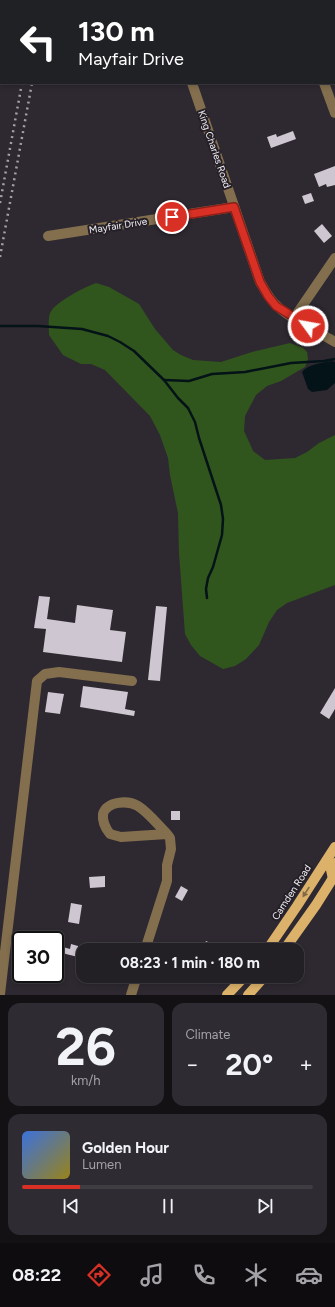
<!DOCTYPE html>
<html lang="en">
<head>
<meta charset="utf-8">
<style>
	body { margin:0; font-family:Figtree,sans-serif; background:#2e2c32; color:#f1f3f6; height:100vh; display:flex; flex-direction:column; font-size:15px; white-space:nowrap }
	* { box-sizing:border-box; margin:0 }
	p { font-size:13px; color:#a2a2a7 }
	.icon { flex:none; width:22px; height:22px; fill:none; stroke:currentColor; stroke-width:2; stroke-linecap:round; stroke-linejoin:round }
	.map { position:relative; height:995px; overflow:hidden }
	.side { display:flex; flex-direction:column; gap:8px; padding:8px; background:#131114; flex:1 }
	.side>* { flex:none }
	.banner { position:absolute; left:0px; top:0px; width:335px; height:84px; box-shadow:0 2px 6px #0003,0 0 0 1px #3f3d42; background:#202124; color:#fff; overflow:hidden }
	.speed { position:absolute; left:12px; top:931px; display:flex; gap:8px; font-size:20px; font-weight:700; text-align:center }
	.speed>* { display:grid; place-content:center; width:52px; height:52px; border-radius:50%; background:#221f25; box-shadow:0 2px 6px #0003,0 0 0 1px #3f3d42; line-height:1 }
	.speed .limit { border:2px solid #111; border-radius:6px; background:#fff; color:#111 }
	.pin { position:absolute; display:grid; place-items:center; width:34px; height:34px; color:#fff; margin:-17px; border:2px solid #fff; border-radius:50%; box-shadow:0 1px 4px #0007 }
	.me { position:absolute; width:44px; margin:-22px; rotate:302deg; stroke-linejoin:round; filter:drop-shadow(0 0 3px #0008) }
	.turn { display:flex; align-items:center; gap:14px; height:84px; padding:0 12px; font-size:18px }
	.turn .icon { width:52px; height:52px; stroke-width:2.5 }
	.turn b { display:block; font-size:28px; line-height:34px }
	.big { font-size:30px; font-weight:700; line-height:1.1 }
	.side .tile { flex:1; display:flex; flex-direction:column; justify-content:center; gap:6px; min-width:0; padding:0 14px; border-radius:12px; background:#2e2c32 }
	.side .dial { align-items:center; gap:0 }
	.dial b { font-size:52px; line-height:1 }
	.song { display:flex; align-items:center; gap:12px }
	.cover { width:48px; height:48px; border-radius:6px; background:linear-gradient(135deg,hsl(220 70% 55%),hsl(50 70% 35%)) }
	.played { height:4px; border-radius:2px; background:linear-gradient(90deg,#d93025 20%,#3f3d42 20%) }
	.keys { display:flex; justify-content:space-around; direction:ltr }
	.heat { display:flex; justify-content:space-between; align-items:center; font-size:22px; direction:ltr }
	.side .tiles { flex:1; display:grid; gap:8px; grid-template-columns:1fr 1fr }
	.tile:last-child { grid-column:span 2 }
	.trip { position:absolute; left:76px; top:943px; width:228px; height:40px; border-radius:12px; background:#221f25; box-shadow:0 2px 6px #0003,0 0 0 1px #3f3d42; font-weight:700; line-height:40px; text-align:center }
	.tab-bar { display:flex; height:64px; justify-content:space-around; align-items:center; background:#0e0c0f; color:#a2a2a7 }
	.tab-bar .icon { width:28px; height:28px }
	.tab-bar .on { color:#d93025 }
	.tab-bar b { font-size:18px; color:#f1f3f6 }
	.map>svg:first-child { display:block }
</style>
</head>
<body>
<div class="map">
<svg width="335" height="995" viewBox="0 0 335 995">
	<rect width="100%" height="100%" fill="#2e2931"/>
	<path fill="#31561d" d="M96,283L109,287L139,304L155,329L173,350L181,355L193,360L221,362L252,352L290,343L303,348L307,352L308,359L305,367L281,381L267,386L256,395L245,416L244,431L250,444L253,451L265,460L295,458L307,452L319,443L335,435V585L287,603L277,610L269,622L259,645L246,659L235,666L223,669L200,656L191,645L185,634L179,553L178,513L170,475L168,458L160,435L150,416L105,370L91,364H81L63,355L49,335C49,329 48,319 50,313C55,302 85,287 96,283Z"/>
	<path fill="#041317" d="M332,361L335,362V383L327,390L312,392L308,389L302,372C308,364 322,363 332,361Z"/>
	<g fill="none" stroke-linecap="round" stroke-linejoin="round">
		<g stroke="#041317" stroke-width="2.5">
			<polyline points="0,326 38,326 82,329 108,336 120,342 134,351 164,380 178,398 188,408 195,422 199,438 221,505 223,519 222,535 213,567 208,578 206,589 207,598"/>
			<polyline points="164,380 189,381 212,374 245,372 291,363 324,361 335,359"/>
		</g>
	</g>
	<g fill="#cec6d0">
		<polygon points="293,131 296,139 271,148 267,137 276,134 277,137"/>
		<polygon points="335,166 335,185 327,187 326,184 319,187 314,174"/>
		<polygon points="311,193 314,201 305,204 302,196"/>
		<polygon points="322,224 332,236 324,243 314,231"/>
		<polygon points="39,596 50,597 47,619 75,623 77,605 113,610 110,630 126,632 122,662 43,652 46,629 34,628"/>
		<polygon points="156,606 167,607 160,681 148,680"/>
		<polygon points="83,686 128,692 125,709 135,711 134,716 80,707"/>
		<polygon points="335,688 335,709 329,719 320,713"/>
		<polygon points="48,692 64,694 60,714 45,712"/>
		<rect x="171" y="811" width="9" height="9"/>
		<polygon points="105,876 105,887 90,888 89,877"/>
		<polygon points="181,886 188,890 182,901 175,897"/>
		<polygon points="71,903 82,905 79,924 68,922"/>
		<polygon points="207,941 212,950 186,950 200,942 201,944"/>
		<polygon points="71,944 78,946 78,949 83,950 82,958 62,953 63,947 70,949"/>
	</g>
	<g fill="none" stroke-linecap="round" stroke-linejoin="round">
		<g stroke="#836f4e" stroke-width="10">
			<polyline points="296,0 296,1"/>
			<path d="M192,83L260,282C265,290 269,299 276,305C290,319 318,332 335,342"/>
			<polyline points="324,83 335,113"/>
			<polyline points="48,236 234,207"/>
			<polyline points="294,318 335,258"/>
			<path d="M145,950L167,881V865L171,849L170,838L167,834C158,825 149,813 138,806C128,800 107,801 103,814C102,822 106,829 110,834L121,837L167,834"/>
			<polyline points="0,994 37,681 45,674 59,672 132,681"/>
			<polyline points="131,995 137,976"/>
		</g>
		<g stroke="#dcb26a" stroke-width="10">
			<polyline points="333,879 331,870 335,863"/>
			<polyline points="267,950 297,906 335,847"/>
			<polyline points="284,950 316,905 335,875"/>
			<polyline points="227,995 245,976"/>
			<polyline points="248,995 265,976"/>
		</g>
		<g stroke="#a5a1a8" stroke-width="2.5" stroke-dasharray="2 4" stroke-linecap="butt">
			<polyline points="36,1 37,0"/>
			<polyline points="47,1 47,0"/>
			<polyline points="0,203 22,83"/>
			<polyline points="0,257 32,83"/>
		</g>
	</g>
	<defs><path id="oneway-solid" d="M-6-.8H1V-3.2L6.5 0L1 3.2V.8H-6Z"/></defs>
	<use fill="#806949" href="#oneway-solid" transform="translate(306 892) rotate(123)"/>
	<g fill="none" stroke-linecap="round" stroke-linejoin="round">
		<defs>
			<polyline id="route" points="172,217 234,207 260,282 268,296 276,306 308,326"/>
		</defs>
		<use href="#route" stroke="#8d1f18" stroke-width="10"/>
		<use href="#route" stroke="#d93025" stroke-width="7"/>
	</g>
	<g text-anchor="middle" stroke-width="4" stroke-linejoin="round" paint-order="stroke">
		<g font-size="10" fill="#f1eef3" stroke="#252028">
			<text transform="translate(215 149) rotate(71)" y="4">King Charles Road</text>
			<text transform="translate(118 225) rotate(-9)" y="4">Mayfair Drive</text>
			<text transform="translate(291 892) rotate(-57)" y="4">Camden Road</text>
		</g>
	</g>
</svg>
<div class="speed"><div class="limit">30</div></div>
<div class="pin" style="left:172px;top:217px;background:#d93025"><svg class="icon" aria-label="arrive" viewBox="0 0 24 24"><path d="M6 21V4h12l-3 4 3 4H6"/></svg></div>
<svg class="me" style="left:308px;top:326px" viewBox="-20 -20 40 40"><circle r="17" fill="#d93025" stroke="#fff" stroke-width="3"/><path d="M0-11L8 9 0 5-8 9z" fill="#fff"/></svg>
<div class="trip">08:23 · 1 min · 180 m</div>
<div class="banner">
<div class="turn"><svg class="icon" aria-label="left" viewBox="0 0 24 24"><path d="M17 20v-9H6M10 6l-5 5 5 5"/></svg><div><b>130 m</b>Mayfair Drive</div></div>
</div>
</div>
<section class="side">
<div class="tiles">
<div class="tile dial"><b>26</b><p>km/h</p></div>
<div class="tile"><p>Climate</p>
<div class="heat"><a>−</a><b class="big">20°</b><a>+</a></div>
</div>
<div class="tile">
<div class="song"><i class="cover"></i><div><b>Golden Hour</b><p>Lumen</p></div></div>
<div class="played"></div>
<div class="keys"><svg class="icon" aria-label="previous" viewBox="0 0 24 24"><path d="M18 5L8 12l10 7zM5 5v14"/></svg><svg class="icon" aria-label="pause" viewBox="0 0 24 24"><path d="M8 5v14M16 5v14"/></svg><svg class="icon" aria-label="next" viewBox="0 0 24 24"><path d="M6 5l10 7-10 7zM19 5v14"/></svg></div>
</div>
</div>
</section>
<nav class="tab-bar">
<b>08:22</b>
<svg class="icon on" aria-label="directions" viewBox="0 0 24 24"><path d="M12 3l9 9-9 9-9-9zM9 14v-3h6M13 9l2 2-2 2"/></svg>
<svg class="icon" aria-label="music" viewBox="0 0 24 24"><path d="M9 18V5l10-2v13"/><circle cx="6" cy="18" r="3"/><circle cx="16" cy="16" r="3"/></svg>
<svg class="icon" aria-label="phone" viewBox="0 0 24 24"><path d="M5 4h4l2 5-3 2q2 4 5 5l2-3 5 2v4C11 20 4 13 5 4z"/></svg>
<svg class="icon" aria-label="climate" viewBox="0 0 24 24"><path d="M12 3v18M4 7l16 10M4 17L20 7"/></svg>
<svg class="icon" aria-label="car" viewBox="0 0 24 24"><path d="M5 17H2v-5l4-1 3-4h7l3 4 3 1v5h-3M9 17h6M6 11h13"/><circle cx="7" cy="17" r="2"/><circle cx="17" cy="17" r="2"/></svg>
</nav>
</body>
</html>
